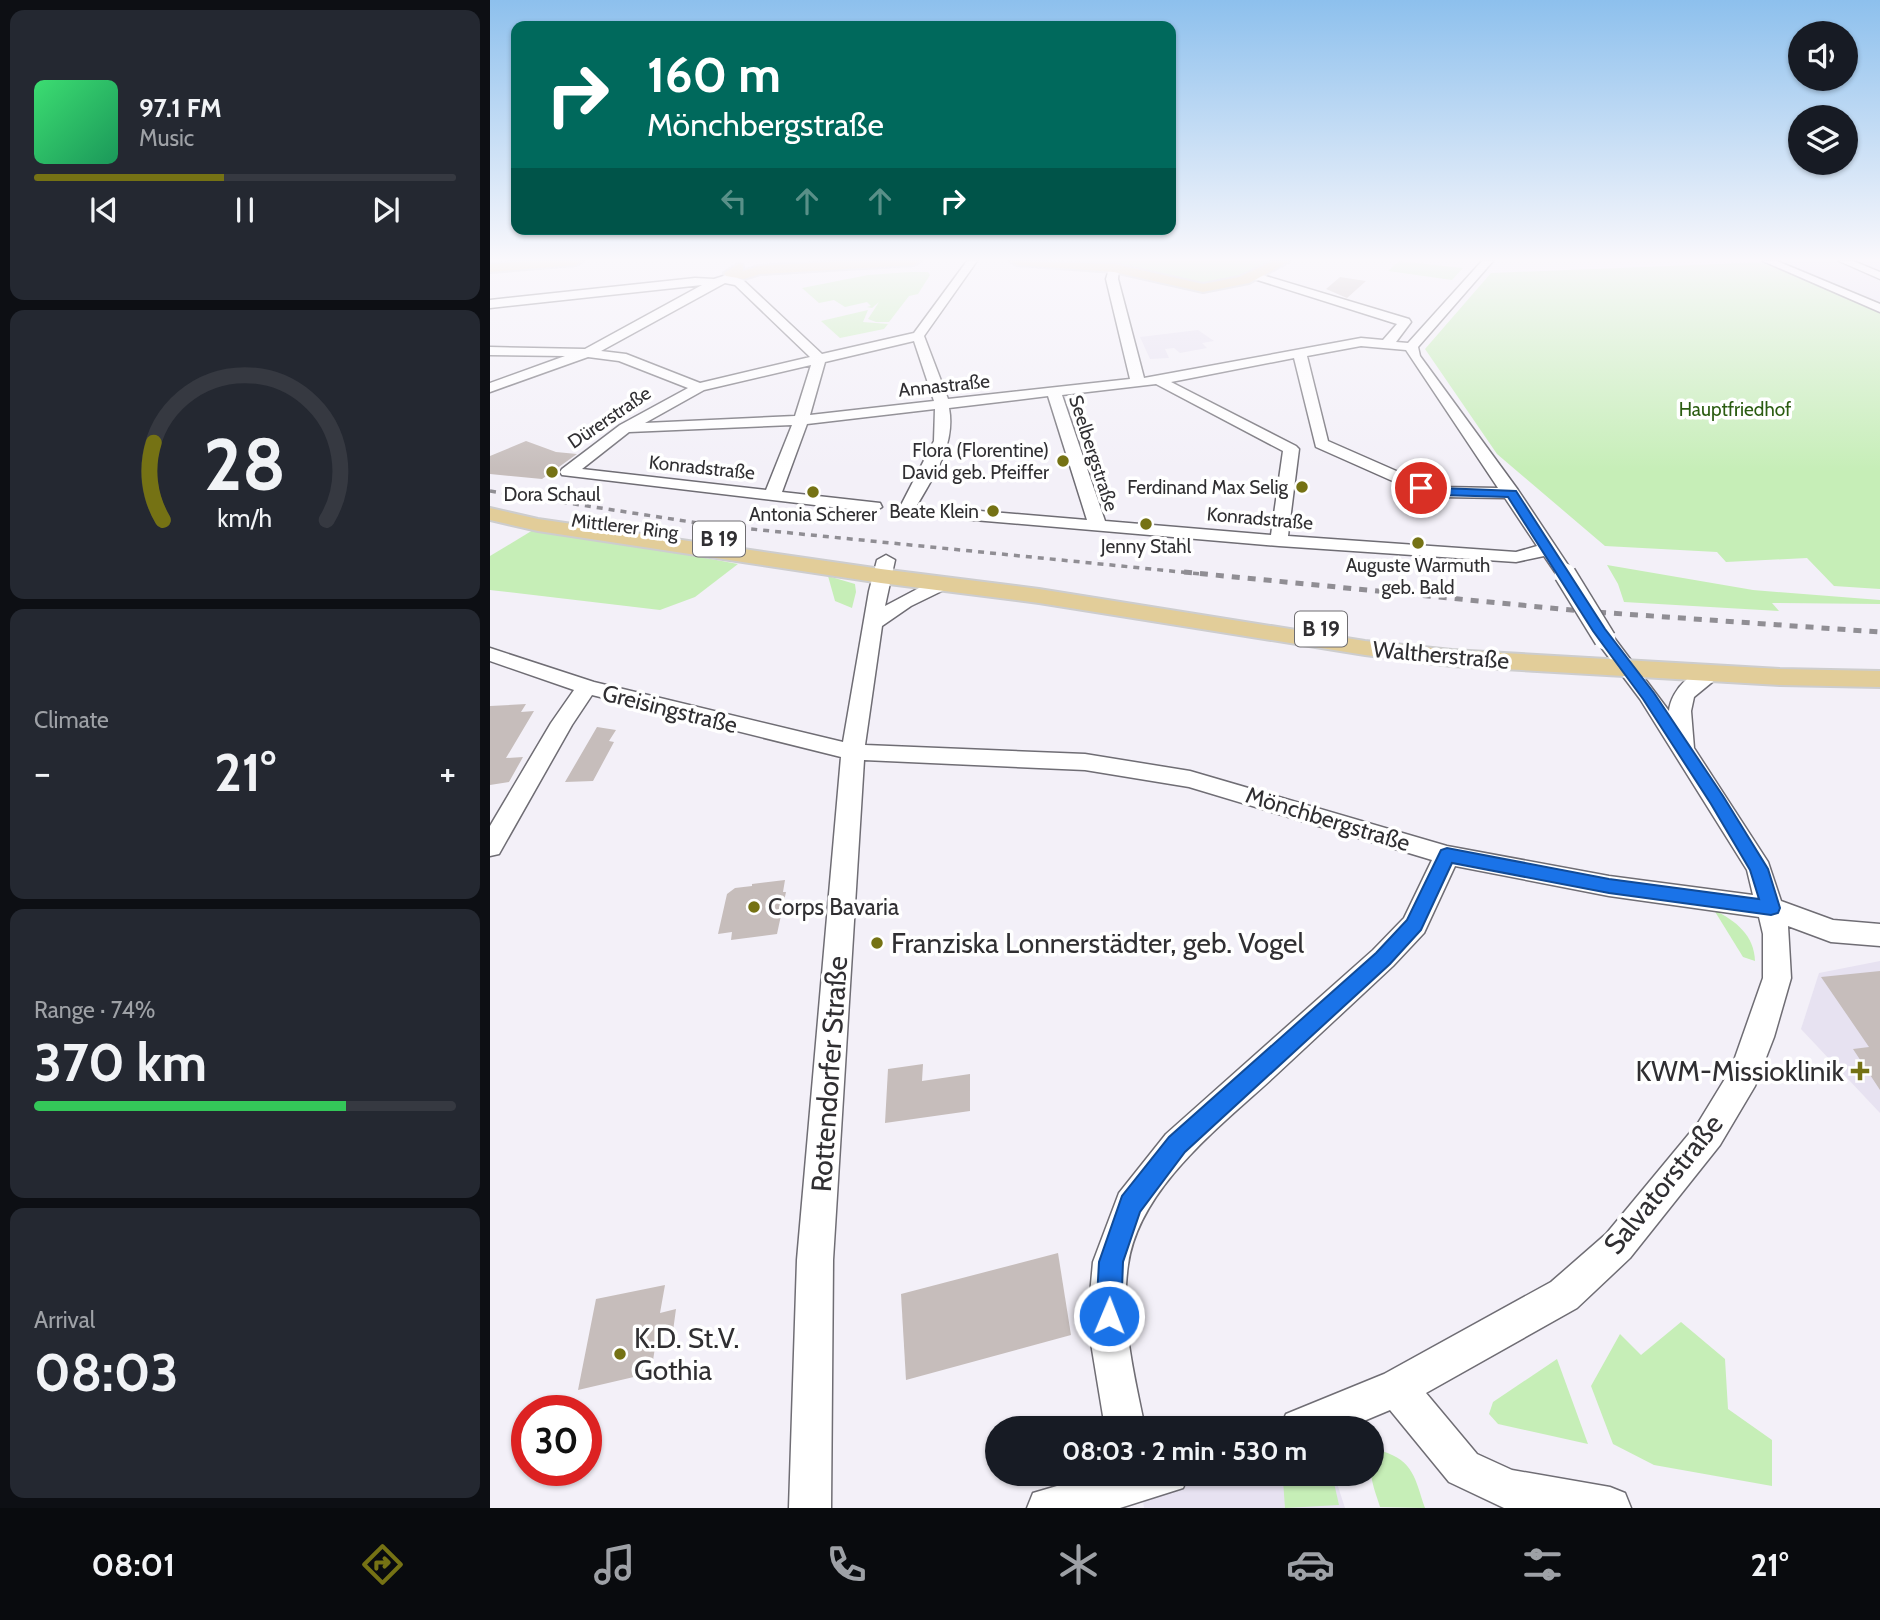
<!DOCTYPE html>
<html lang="en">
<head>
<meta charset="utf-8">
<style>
	body { margin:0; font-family:Cabin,sans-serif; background:#242831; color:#f1f3f6; height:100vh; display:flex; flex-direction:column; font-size:26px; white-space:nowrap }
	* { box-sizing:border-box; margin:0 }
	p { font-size:23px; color:#9ea1a6 }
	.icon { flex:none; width:38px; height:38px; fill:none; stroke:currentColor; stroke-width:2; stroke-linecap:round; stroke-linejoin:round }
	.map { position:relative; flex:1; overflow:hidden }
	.sheet { display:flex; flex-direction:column; gap:10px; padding:10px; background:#0d0f14; width:490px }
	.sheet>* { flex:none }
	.guide { position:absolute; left:21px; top:21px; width:665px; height:214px; border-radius:14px; box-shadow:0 2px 5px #0004; background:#00695c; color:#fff; overflow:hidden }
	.fabs { position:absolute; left:1298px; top:21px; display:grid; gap:14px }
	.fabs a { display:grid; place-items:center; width:70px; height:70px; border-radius:50%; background:#171b24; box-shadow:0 2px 5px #0004; font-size:35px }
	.speed { position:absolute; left:21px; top:1395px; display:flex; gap:14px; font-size:35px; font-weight:700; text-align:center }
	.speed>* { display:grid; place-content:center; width:91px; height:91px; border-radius:50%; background:#171b24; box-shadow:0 2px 5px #0004; line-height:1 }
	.speed .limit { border:10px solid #d22; background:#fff; color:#111 }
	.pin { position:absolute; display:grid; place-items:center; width:60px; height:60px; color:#fff; margin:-30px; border:4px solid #fff; border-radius:50%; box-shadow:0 2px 7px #0007 }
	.me { position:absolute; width:77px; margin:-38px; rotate:1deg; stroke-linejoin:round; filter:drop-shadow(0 0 5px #0008) }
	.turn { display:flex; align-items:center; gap:24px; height:147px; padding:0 21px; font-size:32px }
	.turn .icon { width:91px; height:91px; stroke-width:2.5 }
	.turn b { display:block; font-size:49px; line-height:60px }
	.lanes { display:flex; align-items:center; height:66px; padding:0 21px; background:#0003; justify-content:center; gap:35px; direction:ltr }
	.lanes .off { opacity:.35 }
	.big { font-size:52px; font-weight:700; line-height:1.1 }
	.sheet .tile { flex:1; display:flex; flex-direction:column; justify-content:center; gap:10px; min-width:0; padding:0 24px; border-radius:14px; background:#242831 }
	.sheet .dial { align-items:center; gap:0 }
	.dial svg { height:182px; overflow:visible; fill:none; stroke:#363941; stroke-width:7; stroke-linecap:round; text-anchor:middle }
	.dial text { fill:#f1f3f6; stroke:none }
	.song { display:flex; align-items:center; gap:21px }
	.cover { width:84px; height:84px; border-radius:10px; background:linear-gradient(135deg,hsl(140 70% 55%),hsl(150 70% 35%)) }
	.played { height:7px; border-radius:4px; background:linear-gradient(90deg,#757214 45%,#363941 45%) }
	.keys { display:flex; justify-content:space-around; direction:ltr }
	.heat { display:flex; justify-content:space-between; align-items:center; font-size:38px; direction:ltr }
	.charge { height:10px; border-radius:5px; background:linear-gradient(90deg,#34c759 74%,#363941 0) }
	.trip { position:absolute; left:495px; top:1416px; width:399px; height:70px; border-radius:35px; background:#171b24; box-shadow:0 2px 5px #0004; font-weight:700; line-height:70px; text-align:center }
	.dock { display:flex; height:112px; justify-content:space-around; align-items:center; background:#090b0e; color:#9ea1a6 }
	.dock .icon { width:49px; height:49px }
	.dock .selected { color:#757214 }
	.dock b { font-size:32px; color:#f1f3f6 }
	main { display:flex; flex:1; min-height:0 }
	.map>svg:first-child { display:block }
</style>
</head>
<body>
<main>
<section class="sheet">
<div class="tile">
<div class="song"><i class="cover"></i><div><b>97.1 FM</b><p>Music</p></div></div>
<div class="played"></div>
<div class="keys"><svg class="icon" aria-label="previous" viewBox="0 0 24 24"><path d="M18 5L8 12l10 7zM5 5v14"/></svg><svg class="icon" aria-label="pause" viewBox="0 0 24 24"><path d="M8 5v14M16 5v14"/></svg><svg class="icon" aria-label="next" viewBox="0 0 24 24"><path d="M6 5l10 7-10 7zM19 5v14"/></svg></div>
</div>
<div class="tile dial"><svg viewBox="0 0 100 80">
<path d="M14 69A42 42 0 1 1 86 69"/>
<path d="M14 69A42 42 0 0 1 10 35" stroke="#757214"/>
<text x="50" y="56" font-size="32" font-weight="700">28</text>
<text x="50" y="72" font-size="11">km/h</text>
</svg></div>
<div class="tile"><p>Climate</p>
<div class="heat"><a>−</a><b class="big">21°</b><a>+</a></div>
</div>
<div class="tile"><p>Range · 74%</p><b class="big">370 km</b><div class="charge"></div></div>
<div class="tile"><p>Arrival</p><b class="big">08:03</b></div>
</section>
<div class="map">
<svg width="1390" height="1508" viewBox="0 0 1390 1508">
	<rect width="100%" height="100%" fill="#f3f0f8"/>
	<g fill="#e7e2f1">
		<polygon points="1282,261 1390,261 1390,305 1301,269"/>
		<polygon points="708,330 724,341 712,343 717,348 690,353 684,348 675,349 679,358 660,359 650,337"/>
		<polygon points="1390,961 1390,1113 1311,1029 1329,973"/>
		<polygon points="720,1474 844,1474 855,1508 654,1508 651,1488"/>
	</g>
	<g fill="#c6eeb7">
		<polygon points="565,261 788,261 753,279 712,287 628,267"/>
		<polygon points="909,261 973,268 962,280 898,271"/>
		<polygon points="1277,262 1390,311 1390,589 1344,586 1317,558 1236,562 1227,552 1115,546 1007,454 935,349 1001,273"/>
		<polygon points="419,272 438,272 440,275 428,294 419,296 399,322 386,322 378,319 389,302 382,308 377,307 381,306 377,302 355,307 344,300 329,303 312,288 378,275"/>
		<polygon points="378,310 373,322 398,324 394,329 350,338 331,321"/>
		<polygon points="48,527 248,564 205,597 170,610 0,590 0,556"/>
		<polygon points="1117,565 1263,590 1390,600 1390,604 1282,603 1289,611 1134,602 1128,584"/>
		<polygon points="338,576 365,584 366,592 362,608 345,601"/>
		<path d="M1224,910C1246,921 1264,935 1265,961L1253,957Z"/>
		<polygon points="1191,1322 1235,1359 1238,1409 1282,1440 1282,1486 1164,1465 1123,1444 1101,1386 1130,1334 1151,1355"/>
		<polygon points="1067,1359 1098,1444 1008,1424 999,1414 1003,1402"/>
		<path d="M892,1451C924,1461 925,1479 935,1508L890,1507C884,1486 873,1467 892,1451Z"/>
		<polygon points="810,1474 842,1474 849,1505 795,1508 793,1480"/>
	</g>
	<g fill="#c6bdbb">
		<polygon points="850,277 876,281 857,298 836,289"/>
		<polygon points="36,441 66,452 87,454 52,479 0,474 0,456"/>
		<polygon points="36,704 31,712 44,711 16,758 33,757 19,782 0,785 0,706"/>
		<polygon points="107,727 126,730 119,741 124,742 103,781 75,782"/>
		<polygon points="295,880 293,892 296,892 287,934 241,940 242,932 228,934 237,894 245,888 262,886 262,884"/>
		<polygon points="1390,971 1390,1090 1363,1049 1379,1047 1331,977"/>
		<polygon points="433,1064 432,1081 480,1074 480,1111 395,1123 398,1069"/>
		<polygon points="568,1253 581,1335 416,1380 411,1294"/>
		<polygon points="175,1285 170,1313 186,1309 183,1331 167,1335 161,1373 88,1390 106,1299"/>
	</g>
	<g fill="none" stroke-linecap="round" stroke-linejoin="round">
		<defs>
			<g id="minor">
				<path d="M477,261H487L434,336L458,399L640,379L616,279L620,266L629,268L628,279L654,378L871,338L893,340L907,324L761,278V274H769L919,319L921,322L906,342L918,343L992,261H1003L928,347L930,356L1028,490L1084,574L1075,580L1069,578L1054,556L1026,562L789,546L472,519L470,515L472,511L478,510L597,520L558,396L459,408C466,445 443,477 425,509L417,514L409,509L444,441L445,409L317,424L292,492L390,503L392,507L384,512L72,475L70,472L72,469L130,425L198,388L129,361L98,357L0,392V383L75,356L0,355V347L95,349L212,285L0,308V300L205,278L224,279L246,272L252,275L247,278L253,280L332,354L424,333ZM235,283L245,285L320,357L210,383L136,354L111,351ZM424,341L444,401L320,415L335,362ZM871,346L916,350L1008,488L951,487L936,484L838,441L817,356ZM804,358L826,447L925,491L951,497L1015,498L1047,546L1026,552L798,536L809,449L806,446L681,382ZM321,365L305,416L155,423L214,390ZM666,384L793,451L781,535L615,521L572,395ZM302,425L276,490L92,469L139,432Z"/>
				<polygon points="1273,261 1287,261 1390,304 1390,312"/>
				<polygon points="1349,261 1363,261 1390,272 1390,279"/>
				<path d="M396,555L405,560L395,606L446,579H460L462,583L460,587L421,606L392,626L375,745L595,754L700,771L957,846L1119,876L1263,895L1257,870L1150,699L1105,639L1108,635H1122L1179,711C1181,689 1206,664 1229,670L1232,674L1204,697L1201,711L1204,748L1278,862L1291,901L1343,920L1390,924V946L1341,942L1298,926L1301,978L1284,1037L1265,1086L1230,1145L1140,1258L1087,1308L936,1393L987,1454L1022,1470L1120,1487L1135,1493L1141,1508H1014L959,1482L900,1410L857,1428H790L796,1414L894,1374L1061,1282L1116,1234L1208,1123L1241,1069L1273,978V934L1269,917L1119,896L965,866L934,933L903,966C864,1002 825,1039 786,1075C732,1125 649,1187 638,1265C630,1320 644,1374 655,1428H615L600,1337V1295L603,1262L629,1193L676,1134L883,950L914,918L942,860L699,787L595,770L374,760L343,1260L341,1508H299L307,1260L351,757L102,695L82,725L9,854L0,856V826L61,723L84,690L0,661V648L104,682L353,742L379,591L387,560Z"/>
				<polygon points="608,1474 699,1474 693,1488 630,1508 537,1508 543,1493"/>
			</g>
			<g id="major">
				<polygon points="39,261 93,261 86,265 0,272 0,264"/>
				<polygon points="357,261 431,261 424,265 270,274 254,279 236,276 234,273 248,264 253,265 253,271 268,266"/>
				<polygon points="520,261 624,264 713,284 749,277 783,261 800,261 759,283 713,292 624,272 527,265"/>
				<polygon points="0,508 48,519 391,569 549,589 875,641 962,650 1290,669 1390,671 1390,687 1290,685 962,666 875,655 549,603 391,583 48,531 0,520"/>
			</g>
		</defs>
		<use href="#minor" stroke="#6f6d74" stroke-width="3"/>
		<use href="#major" stroke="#cdcdce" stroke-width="4"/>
		<use href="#minor" fill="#fff" fill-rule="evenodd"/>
		<use href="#major" fill="#e2cd99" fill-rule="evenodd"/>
		<polyline stroke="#908e94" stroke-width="3.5" stroke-dasharray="6 6" stroke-linecap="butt" points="0,491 221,525 711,574"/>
		<polyline stroke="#908e94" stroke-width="5" stroke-dasharray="8 8" stroke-linecap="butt" points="694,572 1091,611 1390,632"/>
		<defs>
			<polyline id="minor-bridge" points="1075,574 1115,639"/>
		</defs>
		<use href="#minor-bridge" stroke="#6f6d74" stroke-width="24" stroke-linecap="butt"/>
		<use href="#minor-bridge" stroke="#fff" stroke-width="21"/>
	</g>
	<linearGradient id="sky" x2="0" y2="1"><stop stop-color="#8dc0ed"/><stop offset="0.55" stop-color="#faf8fc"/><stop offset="1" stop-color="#faf8fc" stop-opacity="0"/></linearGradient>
	<rect width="1390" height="472" fill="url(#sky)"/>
	<polygon fill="#1a73e8" stroke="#114b97" stroke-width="2" points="931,485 951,488 1026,491 1115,629 1164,693 1233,796 1278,869 1290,908 1288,913 1281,915 1119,893 962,863 931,930 900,964 695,1152 650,1212 633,1262 631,1316 628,1325 619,1329 610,1325 606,1316 609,1262 632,1196 679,1137 886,953 917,920 951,850 957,848 1119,879 1269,899 1260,870 1221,804 1153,699 1103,631 1018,497 951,495 927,491 927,486"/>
	<g fill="#757214" stroke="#fff" stroke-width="2.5">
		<circle cx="573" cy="461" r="7"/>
		<circle cx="62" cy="472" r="7"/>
		<circle cx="812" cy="487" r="7"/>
		<circle cx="323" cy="492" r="7"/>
		<circle cx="503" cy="511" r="7"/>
		<circle cx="656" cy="524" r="7"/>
		<circle cx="928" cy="543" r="7"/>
		<circle cx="264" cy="907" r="7"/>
		<circle cx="387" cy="943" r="7"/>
		<path d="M1366.5 1060.5h7v7h7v7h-7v7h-7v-7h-7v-7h7z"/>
		<circle cx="130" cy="1354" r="7"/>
	</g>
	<g text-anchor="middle" stroke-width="7" stroke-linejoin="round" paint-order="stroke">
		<g font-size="19" fill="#302f32" stroke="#fff">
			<text transform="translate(454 385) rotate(-6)" y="7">Annastraße</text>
			<text transform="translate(119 417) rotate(-34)" y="7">Dürerstraße</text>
			<text transform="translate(604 453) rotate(72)" y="7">Seelbergstraße</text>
			<text transform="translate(212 467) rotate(6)" y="7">Konradstraße</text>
			<text transform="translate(770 518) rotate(5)" y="7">Konradstraße</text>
			<text transform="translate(135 526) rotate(7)" y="7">Mittlerer Ring</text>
		</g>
		<g font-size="19" fill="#2b5c11" stroke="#fff">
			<text x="1245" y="416">Hauptfriedhof</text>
		</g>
		<g font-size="19" fill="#302f32" stroke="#fff">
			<text x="559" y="457" text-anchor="end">Flora (Florentine)<tspan x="559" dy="22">David geb. Pfeiffer</tspan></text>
			<text x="798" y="494" text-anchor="end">Ferdinand Max Selig</text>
			<text x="62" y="501">Dora Schaul</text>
			<text x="489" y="518" text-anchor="end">Beate Klein</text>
			<text x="323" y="521">Antonia Scherer</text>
			<text x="656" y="553">Jenny Stahl</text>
			<text x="928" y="572">Auguste Warmuth<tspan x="928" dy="22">geb. Bald</tspan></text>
		</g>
		<g fill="#fff" stroke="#6e6d70" stroke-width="2">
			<rect x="203" y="521.5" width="52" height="35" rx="5"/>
			<rect x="805" y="611.5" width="52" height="35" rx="5"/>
		</g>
		<g font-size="21" font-weight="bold" fill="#302f32">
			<text x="229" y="546">B 19</text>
			<text x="831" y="636">B 19</text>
		</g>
		<g font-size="23" fill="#302f32" stroke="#fff">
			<text transform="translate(951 655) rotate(5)" y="8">Waltherstraße</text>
			<text transform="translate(180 709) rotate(14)" y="8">Greisingstraße</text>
			<text transform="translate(838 819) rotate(17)" y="8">Mönchbergstraße</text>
		</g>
		<g font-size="23" fill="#302f32" stroke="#fff" text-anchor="start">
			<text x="278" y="915">Corps Bavaria</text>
		</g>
		<g font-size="28" fill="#302f32" stroke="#fff" text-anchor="start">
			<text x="401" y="953">Franziska Lonnerstädter, geb. Vogel</text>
			<text x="1354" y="1081" text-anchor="end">KWM-Missioklinik</text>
			<text x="144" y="1348">K.D. St.V.<tspan x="144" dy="32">Gothia</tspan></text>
		</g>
		<g font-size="28" fill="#302f32" stroke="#fff">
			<text transform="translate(339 1074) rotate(-86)" y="10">Rottendorfer Straße</text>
			<text transform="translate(1173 1184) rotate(-51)" y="10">Salvatorstraße</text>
		</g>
	</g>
</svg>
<div class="fabs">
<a><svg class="icon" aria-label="sound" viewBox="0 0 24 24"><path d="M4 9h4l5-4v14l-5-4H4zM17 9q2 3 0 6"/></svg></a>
<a><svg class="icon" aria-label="layers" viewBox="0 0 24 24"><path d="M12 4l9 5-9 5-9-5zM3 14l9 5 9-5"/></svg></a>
</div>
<div class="speed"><div class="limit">30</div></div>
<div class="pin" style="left:931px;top:488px;background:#d93025"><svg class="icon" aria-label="arrive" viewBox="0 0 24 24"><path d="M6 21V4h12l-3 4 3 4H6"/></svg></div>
<svg class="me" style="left:619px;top:1316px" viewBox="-20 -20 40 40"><circle r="17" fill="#1a73e8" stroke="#fff" stroke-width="3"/><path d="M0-11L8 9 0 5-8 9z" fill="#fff"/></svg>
<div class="trip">08:03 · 2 min · 530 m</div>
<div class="guide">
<div class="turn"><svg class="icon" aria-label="right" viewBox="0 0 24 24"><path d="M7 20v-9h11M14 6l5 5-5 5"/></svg><div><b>160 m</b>Mönchbergstraße</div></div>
<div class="lanes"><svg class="icon off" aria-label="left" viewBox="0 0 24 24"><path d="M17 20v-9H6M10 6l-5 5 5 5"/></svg><svg class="icon off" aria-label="ahead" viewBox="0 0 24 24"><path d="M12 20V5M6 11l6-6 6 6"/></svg><svg class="icon off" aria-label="ahead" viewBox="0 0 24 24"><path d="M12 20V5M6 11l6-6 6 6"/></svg><svg class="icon" aria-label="right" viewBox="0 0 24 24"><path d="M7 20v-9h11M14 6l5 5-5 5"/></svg></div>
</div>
</div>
</main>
<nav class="dock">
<b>08:01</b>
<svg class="icon selected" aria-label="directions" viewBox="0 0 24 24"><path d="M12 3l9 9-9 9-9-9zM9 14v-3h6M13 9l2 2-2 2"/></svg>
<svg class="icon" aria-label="music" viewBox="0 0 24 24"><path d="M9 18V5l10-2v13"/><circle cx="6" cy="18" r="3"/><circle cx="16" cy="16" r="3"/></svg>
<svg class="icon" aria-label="phone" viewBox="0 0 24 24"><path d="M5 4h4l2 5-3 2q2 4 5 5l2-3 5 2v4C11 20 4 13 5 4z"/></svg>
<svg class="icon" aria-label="climate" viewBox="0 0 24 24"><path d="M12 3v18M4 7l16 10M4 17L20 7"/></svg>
<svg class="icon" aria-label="car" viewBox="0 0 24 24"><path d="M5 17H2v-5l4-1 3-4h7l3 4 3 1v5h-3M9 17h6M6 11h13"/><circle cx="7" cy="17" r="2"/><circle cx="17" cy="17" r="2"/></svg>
<svg class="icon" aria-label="filters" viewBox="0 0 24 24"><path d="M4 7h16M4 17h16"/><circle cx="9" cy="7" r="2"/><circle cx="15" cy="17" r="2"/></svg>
<b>21°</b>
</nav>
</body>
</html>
